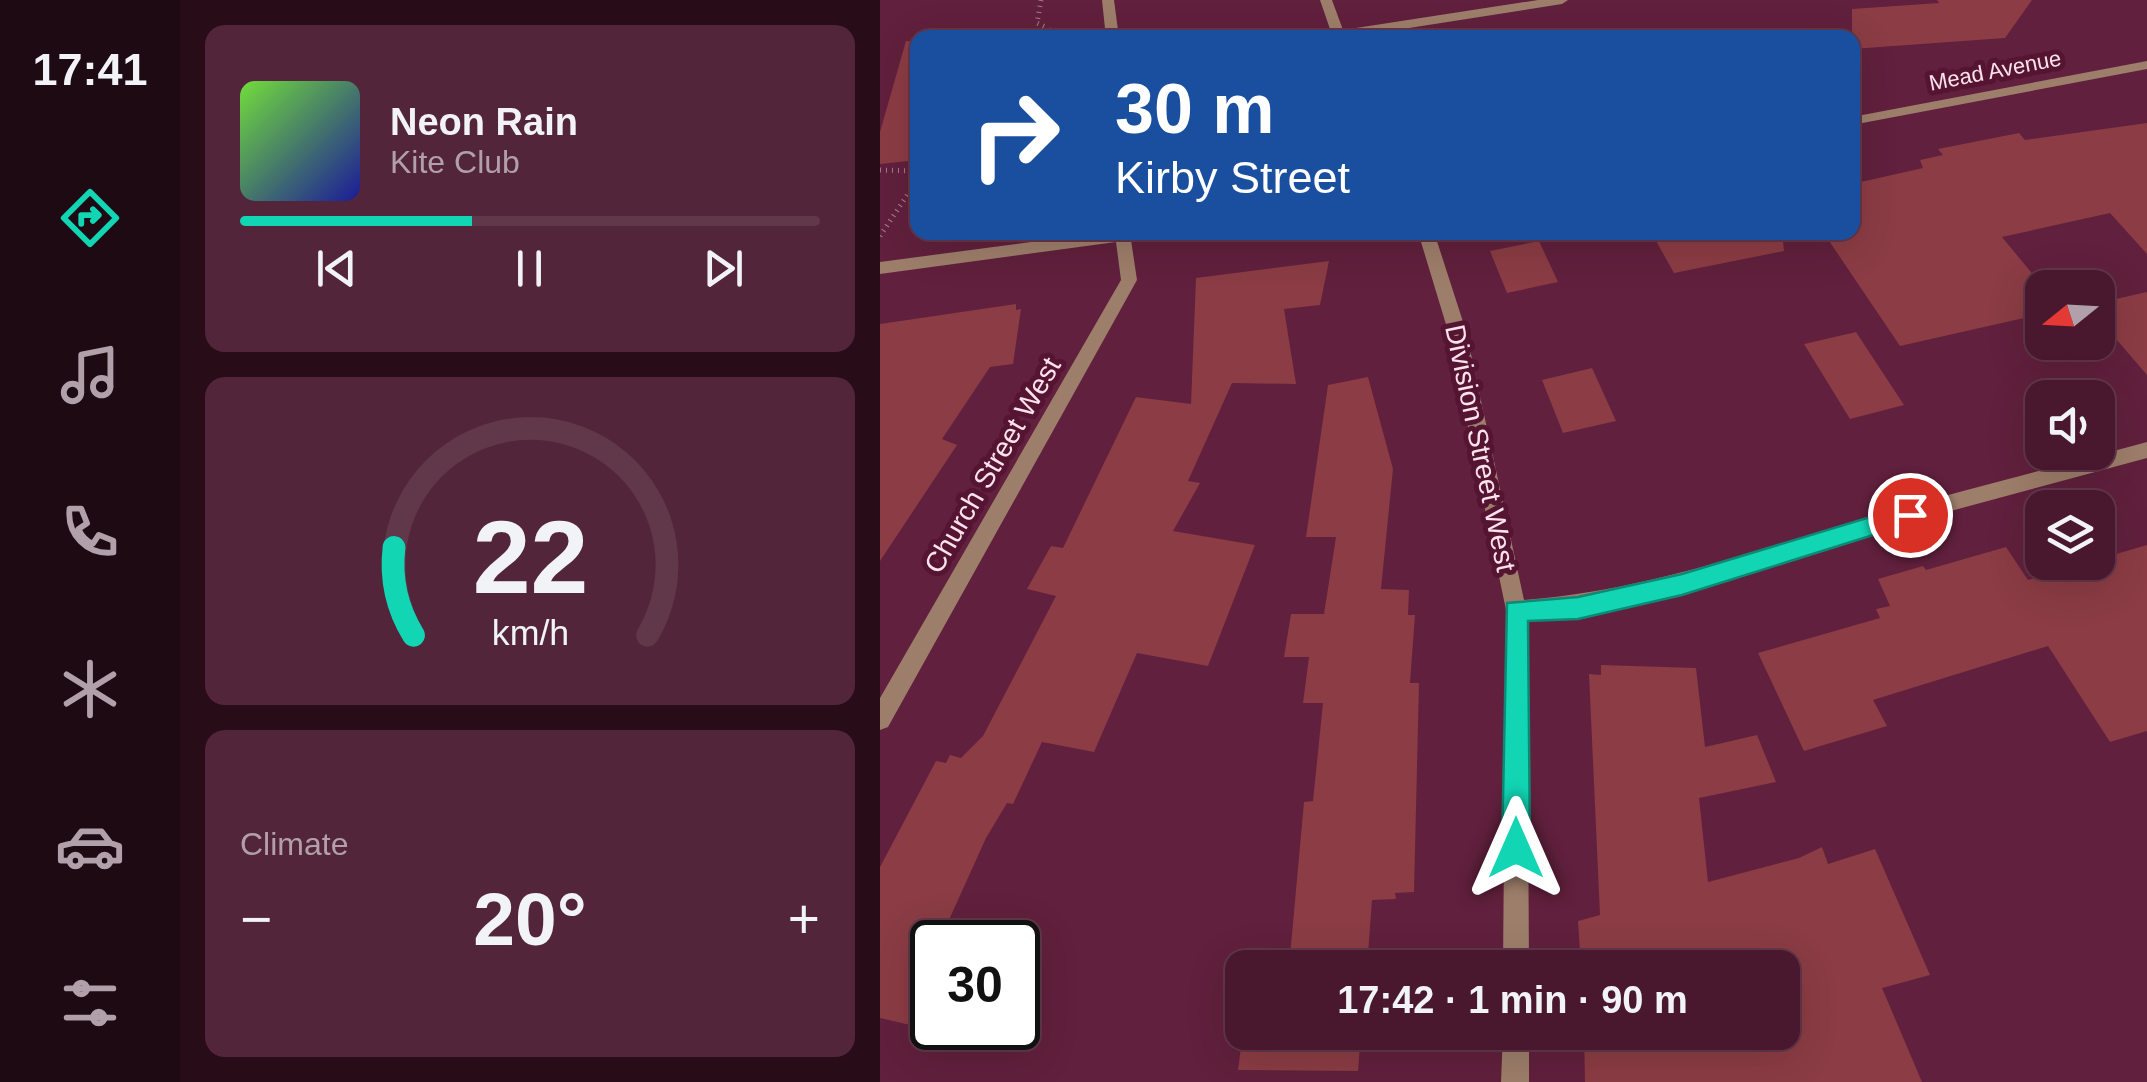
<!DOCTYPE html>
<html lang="en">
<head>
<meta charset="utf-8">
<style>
	body { margin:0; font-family:Helvetica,sans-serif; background:#53253a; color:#f1f3f6; height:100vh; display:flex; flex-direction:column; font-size:38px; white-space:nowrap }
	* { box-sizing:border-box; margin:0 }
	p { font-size:32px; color:#b1a0aa }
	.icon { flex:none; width:55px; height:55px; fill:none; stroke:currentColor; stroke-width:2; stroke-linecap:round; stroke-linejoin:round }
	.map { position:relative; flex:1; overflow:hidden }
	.panel { display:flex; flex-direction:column; gap:25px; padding:25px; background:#280d19; width:700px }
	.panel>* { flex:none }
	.top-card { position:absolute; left:30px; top:30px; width:950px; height:210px; border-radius:20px; box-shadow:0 10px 40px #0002,0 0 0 2px #61374a; background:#1a4fa0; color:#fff; overflow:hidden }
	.needle { width:65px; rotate:252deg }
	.buttons { position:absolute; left:1145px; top:270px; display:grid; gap:20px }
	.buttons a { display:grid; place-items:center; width:90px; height:90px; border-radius:20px; background:#49182e; box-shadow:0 10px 40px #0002,0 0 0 2px #61374a; font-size:50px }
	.speed { position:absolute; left:30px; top:920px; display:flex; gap:20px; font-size:50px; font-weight:700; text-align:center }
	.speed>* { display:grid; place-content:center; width:130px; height:130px; border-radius:50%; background:#49182e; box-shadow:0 10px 40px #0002,0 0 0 2px #61374a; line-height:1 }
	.speed .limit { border:5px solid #111; border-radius:15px; background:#fff; color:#111 }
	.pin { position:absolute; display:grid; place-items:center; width:85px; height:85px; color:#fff; margin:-42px; border:5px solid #fff; border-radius:50%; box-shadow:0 2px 10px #0007 }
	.me { position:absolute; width:110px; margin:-55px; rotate:0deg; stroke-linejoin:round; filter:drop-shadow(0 0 8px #0008) }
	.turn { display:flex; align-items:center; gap:35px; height:210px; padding:0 40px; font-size:45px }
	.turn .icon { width:130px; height:130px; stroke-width:2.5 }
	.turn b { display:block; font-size:70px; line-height:85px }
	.big { font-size:75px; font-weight:700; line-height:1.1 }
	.panel .widget { flex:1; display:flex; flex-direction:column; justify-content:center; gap:15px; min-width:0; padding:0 35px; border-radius:20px; background:#53253a }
	.panel .dial { align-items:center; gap:0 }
	.dial svg { height:260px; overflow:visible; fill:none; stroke:#61374a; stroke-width:7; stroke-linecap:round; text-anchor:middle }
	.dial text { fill:#f1f3f6; stroke:none }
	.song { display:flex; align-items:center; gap:30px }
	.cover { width:120px; height:120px; border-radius:15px; background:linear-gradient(135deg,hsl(100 70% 55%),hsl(240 70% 35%)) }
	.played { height:10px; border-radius:5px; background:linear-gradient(90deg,#12d5b4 40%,#61374a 40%) }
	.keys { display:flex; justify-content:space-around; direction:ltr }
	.heat { display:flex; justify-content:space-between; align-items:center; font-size:55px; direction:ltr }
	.trip { position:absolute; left:345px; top:950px; width:575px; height:100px; border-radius:20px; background:#49182e; box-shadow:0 10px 40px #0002,0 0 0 2px #61374a; font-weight:700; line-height:100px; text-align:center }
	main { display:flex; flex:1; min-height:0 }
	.tabs { display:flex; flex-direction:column; width:180px; justify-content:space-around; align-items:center; background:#1d0a12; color:#b1a0aa }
	.tabs .icon { width:70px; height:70px }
	.tabs .on { color:#12d5b4 }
	.tabs b { font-size:45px; color:#f1f3f6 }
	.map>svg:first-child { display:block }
</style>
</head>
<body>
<main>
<nav class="tabs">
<b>17:41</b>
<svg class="icon on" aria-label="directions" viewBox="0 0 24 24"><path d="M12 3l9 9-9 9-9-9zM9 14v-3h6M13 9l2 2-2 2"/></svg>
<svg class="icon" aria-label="music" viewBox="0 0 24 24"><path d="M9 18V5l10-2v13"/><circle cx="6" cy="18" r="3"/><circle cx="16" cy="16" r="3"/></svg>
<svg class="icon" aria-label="phone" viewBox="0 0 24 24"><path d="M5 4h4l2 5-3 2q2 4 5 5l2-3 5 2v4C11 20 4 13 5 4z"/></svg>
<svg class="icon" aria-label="climate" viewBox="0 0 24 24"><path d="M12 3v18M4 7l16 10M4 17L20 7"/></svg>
<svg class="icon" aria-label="car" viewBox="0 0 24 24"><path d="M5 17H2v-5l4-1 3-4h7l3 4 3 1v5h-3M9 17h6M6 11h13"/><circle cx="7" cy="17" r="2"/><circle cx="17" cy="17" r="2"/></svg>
<svg class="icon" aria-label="filters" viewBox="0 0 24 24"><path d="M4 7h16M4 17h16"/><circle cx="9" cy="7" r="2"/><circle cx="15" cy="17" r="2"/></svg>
</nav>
<section class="panel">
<div class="widget">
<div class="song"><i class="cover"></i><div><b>Neon Rain</b><p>Kite Club</p></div></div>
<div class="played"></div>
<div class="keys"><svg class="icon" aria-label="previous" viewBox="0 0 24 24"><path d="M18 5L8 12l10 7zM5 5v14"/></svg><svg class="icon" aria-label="pause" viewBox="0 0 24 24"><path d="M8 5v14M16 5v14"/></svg><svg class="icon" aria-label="next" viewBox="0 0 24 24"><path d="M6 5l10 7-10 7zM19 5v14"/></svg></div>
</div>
<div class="widget dial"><svg viewBox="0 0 100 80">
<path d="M14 69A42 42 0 1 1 86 69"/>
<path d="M14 69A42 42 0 0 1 8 42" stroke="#12d5b4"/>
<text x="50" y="56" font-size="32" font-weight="700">22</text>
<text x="50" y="72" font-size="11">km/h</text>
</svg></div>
<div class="widget"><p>Climate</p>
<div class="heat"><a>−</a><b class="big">20°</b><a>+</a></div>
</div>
</section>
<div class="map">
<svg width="1267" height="1082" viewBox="0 0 1267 1082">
	<rect width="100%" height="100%" fill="#61203d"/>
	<g fill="#8b3c44">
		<polygon points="1057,0 1152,0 1125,38 972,49 972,9 1059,3"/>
		<polygon points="26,41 38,42 38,160 0,164 0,132"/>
		<polygon points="1267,123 1267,254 1230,213 1122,237 1164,288 1162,314 1020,346 943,232 972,232 972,184 1043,168 1040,160 1063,155 1058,149 1139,133 1145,140"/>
		<polygon points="771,232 902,232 904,251 794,273"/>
		<polygon points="659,241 678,282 627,293 610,251"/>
		<polygon points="449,261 440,305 404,309 416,384 352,383 308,481 320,483 293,531 375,545 328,666 257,653 214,752 162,742 133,804 127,803 106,838 59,942 52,942 52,1030 0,1018 0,867 56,761 66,763 70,755 81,758 103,736 176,596 147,589 171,546 183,548 256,397 311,404 316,278"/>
		<polygon points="1267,292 1267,375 1218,318 1218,303"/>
		<polygon points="136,304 136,310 141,309 133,364 110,367 62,439 77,445 0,561 0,324"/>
		<polygon points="976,332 1024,405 970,419 924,344"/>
		<polygon points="712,368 736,421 683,433 662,380"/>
		<polygon points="488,377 513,469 501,589 529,590 528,615 535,615 530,683 539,683 534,892 515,893 516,899 492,900 487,968 372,968 373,956 410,956 424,802 433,801 443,703 423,703 429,657 404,657 411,614 444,614 456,537 426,537 448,385"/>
		<polygon points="1267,545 1267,731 1230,742 1168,646 993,700 1007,726 924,751 878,653 1000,618 996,609 1010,606 998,579 1043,566 1046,570 1126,547 1148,580"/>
		<polygon points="721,665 816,668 825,747 877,735 896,782 819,798 828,882 919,858 942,847 948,864 995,849 1050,975 1002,988 1042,1082 705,1082 704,1032 902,1032 902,968 701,968 698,921 720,915 709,674 721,675"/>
		<polygon points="363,1032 481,1032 478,1071 358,1070"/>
	</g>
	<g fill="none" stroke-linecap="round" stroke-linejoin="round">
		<g stroke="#a8798d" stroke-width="5" stroke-dasharray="1 5" stroke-linecap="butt">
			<polyline points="161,0 157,23 168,28 172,38"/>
			<polyline points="0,170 38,171"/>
			<polyline points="0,236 38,179"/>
		</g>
		<polygon fill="#9d7e6a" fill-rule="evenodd" points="440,0 452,0 463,30 658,0 688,0 682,4 465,38 431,38 451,32"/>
		<g fill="#9d7e6a" fill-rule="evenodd">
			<polygon points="222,0 234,0 239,38 226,38"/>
			<polygon points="1267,61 1267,69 972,125 972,117"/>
			<polygon points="226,232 278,232 270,237 251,240 257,280 8,727 0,730 0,698 241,280 236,242 0,274 0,262"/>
			<path d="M538,232H554L586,331L644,600C765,591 878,550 993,516C1084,490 1176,467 1267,442V458C1176,483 1085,506 994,533C879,568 767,610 647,619L649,968H623L626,610L568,331Z"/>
			<polygon points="623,1032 649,1032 649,1082 621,1082"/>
		</g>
	</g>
	<polygon fill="#12d5b4" stroke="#0c8a75" stroke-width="2.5" points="1030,505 1041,515 1038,521 802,595 698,619 648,621 650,848 646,858 636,862 626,858 622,848 627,603 698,597 802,574"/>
	<g text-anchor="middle" stroke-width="10" stroke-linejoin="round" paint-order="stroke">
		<g font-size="22" fill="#fce3eb" stroke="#551432">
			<text transform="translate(1115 70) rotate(-11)" y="8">Mead Avenue</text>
		</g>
		<g font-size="28" fill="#fce3eb" stroke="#551432">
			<text transform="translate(601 448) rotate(78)" y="10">Division Street West</text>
			<text transform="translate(112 465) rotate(-60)" y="10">Church Street West</text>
		</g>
	</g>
</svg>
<div class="buttons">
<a><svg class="needle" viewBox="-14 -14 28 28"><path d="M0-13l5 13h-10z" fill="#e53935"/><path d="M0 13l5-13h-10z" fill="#b1a0aa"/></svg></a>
<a><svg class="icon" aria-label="sound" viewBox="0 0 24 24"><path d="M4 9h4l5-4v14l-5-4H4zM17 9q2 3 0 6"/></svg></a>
<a><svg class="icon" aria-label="layers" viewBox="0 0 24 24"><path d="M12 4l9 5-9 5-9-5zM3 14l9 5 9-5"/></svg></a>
</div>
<div class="speed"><div class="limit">30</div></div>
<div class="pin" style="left:1030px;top:515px;background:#d93025"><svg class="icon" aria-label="arrive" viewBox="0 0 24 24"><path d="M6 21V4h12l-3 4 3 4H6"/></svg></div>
<svg class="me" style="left:636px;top:848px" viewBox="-20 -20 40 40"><path d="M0-17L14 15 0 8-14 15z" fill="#12d5b4" stroke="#fff" stroke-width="4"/></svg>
<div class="trip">17:42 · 1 min · 90 m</div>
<div class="top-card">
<div class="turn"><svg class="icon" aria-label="right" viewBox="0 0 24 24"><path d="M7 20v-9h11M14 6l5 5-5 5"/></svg><div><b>30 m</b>Kirby Street</div></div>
</div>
</div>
</main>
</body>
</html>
